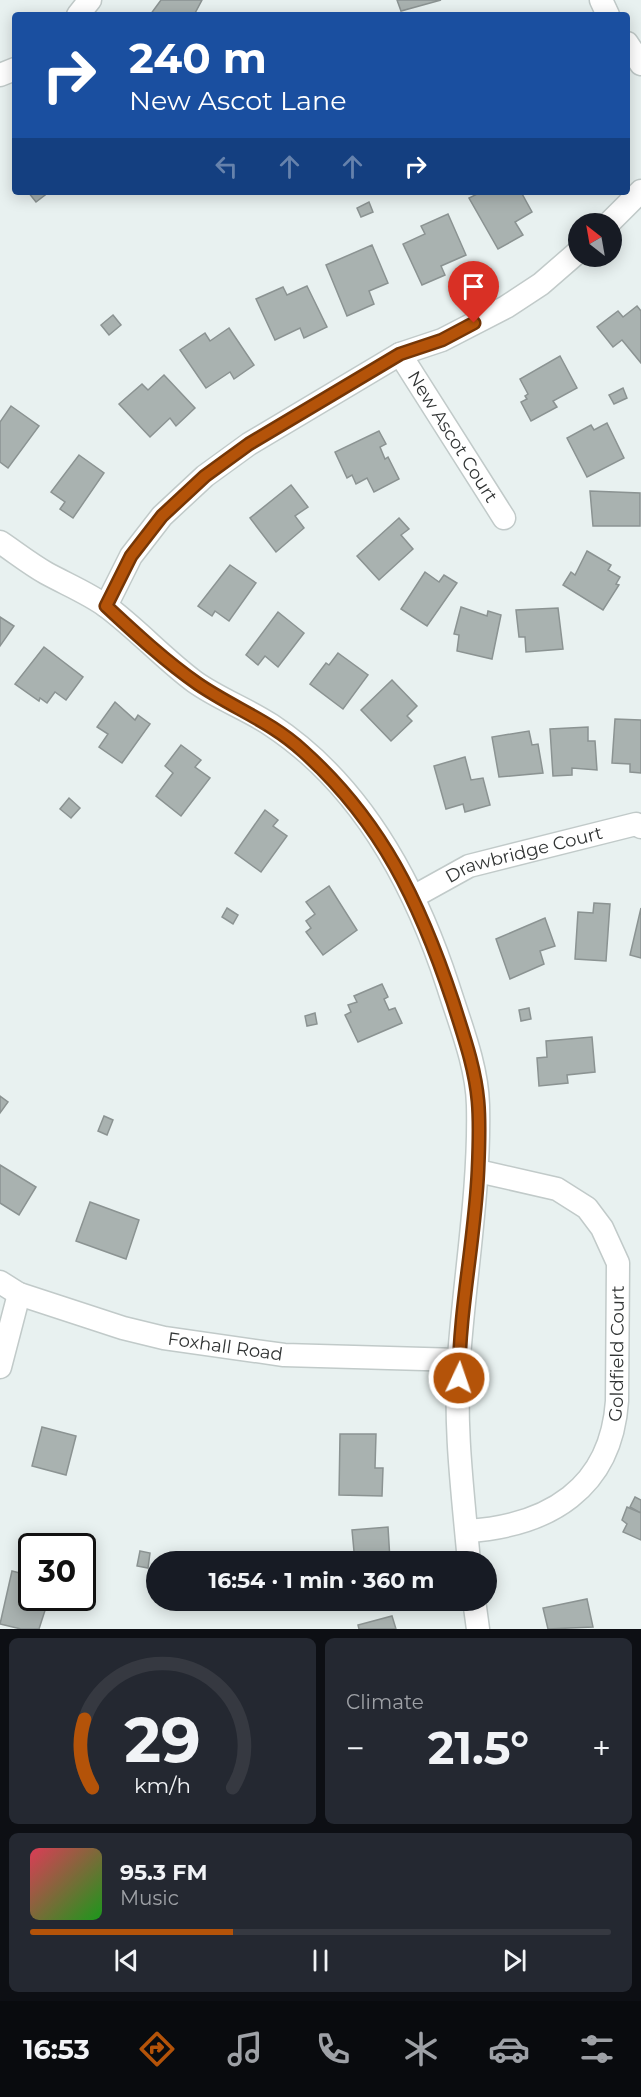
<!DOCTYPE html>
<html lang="en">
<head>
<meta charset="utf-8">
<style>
	body { margin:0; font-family:Montserrat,sans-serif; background:#242831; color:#f1f3f6; height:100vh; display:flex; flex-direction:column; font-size:22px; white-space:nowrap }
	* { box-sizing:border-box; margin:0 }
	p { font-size:20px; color:#9ea1a6 }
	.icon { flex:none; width:33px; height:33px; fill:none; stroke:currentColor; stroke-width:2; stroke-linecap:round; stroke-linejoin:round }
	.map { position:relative; height:1629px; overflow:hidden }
	.sheet { display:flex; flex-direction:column; gap:9px; padding:9px; background:#0d0f14; flex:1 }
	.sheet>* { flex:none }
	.top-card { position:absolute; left:12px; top:12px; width:618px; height:183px; border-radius:6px; box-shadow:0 3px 15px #0003; background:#1a4fa0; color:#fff; overflow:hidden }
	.needle { width:39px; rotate:329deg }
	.buttons { position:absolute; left:568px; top:213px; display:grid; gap:12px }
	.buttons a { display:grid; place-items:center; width:54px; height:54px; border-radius:50%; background:#171b24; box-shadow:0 3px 15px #0003; font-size:30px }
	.speed { position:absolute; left:18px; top:1533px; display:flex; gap:12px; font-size:30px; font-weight:700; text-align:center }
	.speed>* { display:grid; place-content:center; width:78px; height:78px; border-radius:50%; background:#171b24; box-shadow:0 3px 15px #0003; line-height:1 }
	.speed .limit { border:3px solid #111; border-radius:9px; background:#fff; color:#111 }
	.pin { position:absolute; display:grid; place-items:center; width:51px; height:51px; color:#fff; margin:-62px -26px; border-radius:50% 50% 50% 0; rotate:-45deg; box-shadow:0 0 6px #0007 }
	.pin .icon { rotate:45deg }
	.me { position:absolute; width:66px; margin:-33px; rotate:3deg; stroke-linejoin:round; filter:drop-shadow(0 0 4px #0008) }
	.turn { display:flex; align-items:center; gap:21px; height:126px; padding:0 18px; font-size:27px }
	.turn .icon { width:78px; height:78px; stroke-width:2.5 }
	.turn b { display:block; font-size:42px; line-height:51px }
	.lanes { display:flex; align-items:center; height:57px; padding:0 18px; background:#0003; justify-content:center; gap:30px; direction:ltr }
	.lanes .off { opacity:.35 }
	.big { font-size:45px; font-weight:700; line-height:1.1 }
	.sheet .tile { flex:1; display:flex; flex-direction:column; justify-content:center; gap:9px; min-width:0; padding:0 21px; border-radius:9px; background:#242831 }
	.sheet .dial { align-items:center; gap:0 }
	.dial svg { height:156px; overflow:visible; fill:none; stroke:#363941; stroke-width:7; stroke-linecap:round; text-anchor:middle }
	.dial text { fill:#f1f3f6; stroke:none }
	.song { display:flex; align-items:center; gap:18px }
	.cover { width:72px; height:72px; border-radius:9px; background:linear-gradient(135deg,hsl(350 70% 55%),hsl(120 70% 35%)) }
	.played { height:6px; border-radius:3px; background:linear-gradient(90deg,#b45309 35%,#363941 35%) }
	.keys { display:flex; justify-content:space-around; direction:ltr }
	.heat { display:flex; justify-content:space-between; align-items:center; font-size:33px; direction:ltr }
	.sheet .tiles { flex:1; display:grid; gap:9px; grid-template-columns:1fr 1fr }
	.tile:last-child { grid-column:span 2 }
	.trip { position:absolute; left:146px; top:1551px; width:351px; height:60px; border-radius:30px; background:#171b24; box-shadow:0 3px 15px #0003; font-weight:700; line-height:60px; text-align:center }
	.tab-bar { display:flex; height:96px; justify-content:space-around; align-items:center; background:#090b0e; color:#9ea1a6 }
	.tab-bar .icon { width:42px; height:42px }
	.tab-bar .selected { color:#b45309 }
	.tab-bar b { font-size:27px; color:#f1f3f6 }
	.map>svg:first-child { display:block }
</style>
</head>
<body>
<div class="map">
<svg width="641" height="1629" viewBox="0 0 641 1629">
	<rect width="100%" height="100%" fill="#e8f1f0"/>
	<g fill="#a9b2b0" stroke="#8b9392" stroke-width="1.5">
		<polygon points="161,0 202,0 194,15 150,15"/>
		<polygon points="397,0 441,0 401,11"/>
		<polygon points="28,192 49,192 36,202"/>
		<polygon points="481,192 521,192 532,212 515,222 523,235 498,249 469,198"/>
		<polygon points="369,202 373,212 361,217 357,208"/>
		<polygon points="448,214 466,255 441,266 445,275 422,285 403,244 425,234 421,226"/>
		<polygon points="372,245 388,283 369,291 374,304 347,316 326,265"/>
		<polygon points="307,286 327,327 304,338 300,328 275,340 256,299 283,287 287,295"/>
		<polygon points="637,306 641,311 641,363 622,340 613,347 597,327 618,311 623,317"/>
		<polygon points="113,315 121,325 109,335 101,325"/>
		<polygon points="229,328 254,365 234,379 230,372 206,388 180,350 205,333 210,341"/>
		<polygon points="560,356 577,388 553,401 557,407 531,421 521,402 527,399 525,396 528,394 520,379"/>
		<polygon points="164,375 195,408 176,426 170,418 150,437 119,404 142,384 148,390"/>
		<polygon points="623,388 627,398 614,404 609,395"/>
		<polygon points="11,406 39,426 8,468 0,462 0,422"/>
		<polygon points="607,423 624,458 587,477 567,438 591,425 594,430"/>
		<polygon points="379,431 386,444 380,447 385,459 388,457 399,479 374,492 367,478 356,484 352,475 347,478 335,452"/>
		<polygon points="79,455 104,473 73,518 60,509 65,502 51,492"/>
		<polygon points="291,485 308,507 295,516 304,528 276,552 250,518"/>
		<polygon points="590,491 640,493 640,526 593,526"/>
		<polygon points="399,518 409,529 401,535 413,549 379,580 357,556"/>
		<polygon points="587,551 611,565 608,570 620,577 616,584 619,585 603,610 563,585 571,572 575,575"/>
		<polygon points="230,565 256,583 229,621 215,611 212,616 198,606"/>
		<polygon points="425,572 439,582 444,575 457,583 427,626 401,609"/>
		<polygon points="461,607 487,616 488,611 501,615 492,659 457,651 459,635 454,634"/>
		<polygon points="558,608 563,649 526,652 525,637 519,637 516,610"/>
		<polygon points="278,612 304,633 278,667 265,656 258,665 246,655"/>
		<polygon points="0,617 14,626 0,646"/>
		<polygon points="44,647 83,677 66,700 55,692 47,703 40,698 39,701 15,684"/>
		<polygon points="338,653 368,675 343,709 310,684 326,663 329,665"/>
		<polygon points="392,680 417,706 407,716 412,721 391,741 361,710"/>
		<polygon points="115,702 135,720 138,715 150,724 122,763 99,747 108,734 97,727"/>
		<polygon points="615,719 641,720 641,773 630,772 630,764 612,763"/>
		<polygon points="588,727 588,741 595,741 597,770 572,768 572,775 553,776 550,729"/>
		<polygon points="529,731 532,745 538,744 543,773 499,777 492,737"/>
		<polygon points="181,745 201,760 195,767 210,778 181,816 156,796 173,773 165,766"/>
		<polygon points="465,757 471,780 483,778 490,805 465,812 463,804 446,809 434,766"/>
		<polygon points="69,798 80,808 71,818 60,809"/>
		<polygon points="265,810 278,820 273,826 287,836 261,872 235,853"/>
		<polygon points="329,886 357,930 323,955 306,932 311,928 306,921 315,914 306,902"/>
		<polygon points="594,903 610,904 606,961 575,959 578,912 593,913"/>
		<polygon points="227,908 238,915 233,924 222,917"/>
		<polygon points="641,908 641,958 630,955"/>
		<polygon points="545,918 555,946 540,951 544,964 510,979 496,939"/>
		<polygon points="382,984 388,997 384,999 389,1010 395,1008 402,1023 358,1042 345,1015 351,1012 348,1005 357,1002 354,996"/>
		<polygon points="529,1008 531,1019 521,1021 519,1010"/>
		<polygon points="315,1013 317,1024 307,1026 305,1016"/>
		<polygon points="592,1037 595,1072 567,1075 568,1083 539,1086 537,1058 547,1057 546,1041"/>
		<polygon points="0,1096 8,1102 0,1113"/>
		<polygon points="104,1116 113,1120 107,1135 98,1131"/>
		<polygon points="0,1165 36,1187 19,1215 0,1203"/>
		<polygon points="90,1202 139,1220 126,1259 76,1241"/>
		<polygon points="42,1427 76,1436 66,1475 32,1466"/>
		<polygon points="340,1434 376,1434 375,1468 383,1468 382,1496 339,1495"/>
		<polygon points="635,1497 641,1500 641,1513 630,1507"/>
		<polygon points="627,1507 641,1513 641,1540 623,1532 627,1524 622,1520"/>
		<polygon points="388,1527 390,1560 399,1559 400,1562 355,1562 352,1530"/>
		<polygon points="69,1535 79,1538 77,1546 66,1546"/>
		<polygon points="140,1551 150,1553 148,1568 137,1566"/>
		<polygon points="12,1571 32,1576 32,1598 49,1598 39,1629 21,1629 0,1624"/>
		<polygon points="587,1599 593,1627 548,1629 543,1608"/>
		<polygon points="392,1616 396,1629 359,1629 358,1625"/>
	</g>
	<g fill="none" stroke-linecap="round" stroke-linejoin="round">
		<defs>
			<g id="minor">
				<polyline points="601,0 608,15"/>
				<polyline points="78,15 90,0"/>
				<polyline points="627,43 641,64"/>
				<polyline points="0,75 15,69"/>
				<polyline points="608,224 641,191"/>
				<path id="s1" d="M400,354L504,518"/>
				<path d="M0,542C15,552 30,564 46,573C66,584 88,593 106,606C137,629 164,659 195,682C219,699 247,709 271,725C362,785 415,885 448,986C460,1024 477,1065 478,1105C480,1190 465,1273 459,1358C454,1426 463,1494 469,1562"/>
				<polyline points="106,606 131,556 162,516 205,476 249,444 400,354 442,340 506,307 541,284 579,251"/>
				<path id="s2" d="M413,897L469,866L636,824L641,827"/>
				<path id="s3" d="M0,1282L19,1294L123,1328L164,1338L284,1355L459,1360"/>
				<polyline points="0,1367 19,1294"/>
				<path id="s4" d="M467,1531C548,1526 611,1489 617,1401L618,1263L602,1228L587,1208L557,1189L478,1171"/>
				<polyline points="474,1600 478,1629"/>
			</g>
		</defs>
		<use href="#minor" stroke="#c1cac9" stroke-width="25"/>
		<use href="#minor" stroke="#fff" stroke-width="22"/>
	</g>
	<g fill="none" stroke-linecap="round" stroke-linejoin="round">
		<defs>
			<path id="route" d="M459,1378C459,1309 475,1240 478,1170C479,1148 480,1123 478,1101C475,1067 463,1034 453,1002C420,903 382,822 303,751C272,722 233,708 198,684C165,661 135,633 106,606L131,556L162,516L205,476L249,444L400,354L442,340L474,323"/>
		</defs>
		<use href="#route" stroke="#753606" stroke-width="15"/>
		<use href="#route" stroke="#b45309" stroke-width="10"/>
	</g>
	<g text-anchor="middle" stroke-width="6" stroke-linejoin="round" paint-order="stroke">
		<g font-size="18" fill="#313434" stroke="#e8f1f0">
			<text dy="6" stroke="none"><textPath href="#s1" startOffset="98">New Ascot Court</textPath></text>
			<text dy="6" stroke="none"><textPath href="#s2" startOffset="120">Drawbridge Court</textPath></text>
			<text dy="6" stroke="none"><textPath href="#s3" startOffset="236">Foxhall Road</textPath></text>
			<text dy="6" stroke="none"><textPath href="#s4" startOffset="268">Goldfield Court</textPath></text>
		</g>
	</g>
</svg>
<div class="buttons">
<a><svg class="needle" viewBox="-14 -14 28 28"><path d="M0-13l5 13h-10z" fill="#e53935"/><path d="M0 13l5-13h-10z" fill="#9ea1a6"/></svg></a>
</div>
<div class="speed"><div class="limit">30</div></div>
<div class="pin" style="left:474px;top:323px;background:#d93025"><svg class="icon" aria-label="arrive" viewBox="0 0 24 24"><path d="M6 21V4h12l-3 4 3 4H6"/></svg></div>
<svg class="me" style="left:459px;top:1378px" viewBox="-20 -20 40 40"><circle r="17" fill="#b45309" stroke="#fff" stroke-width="3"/><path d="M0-11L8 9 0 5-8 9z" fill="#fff"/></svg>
<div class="trip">16:54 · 1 min · 360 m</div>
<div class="top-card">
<div class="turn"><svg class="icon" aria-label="right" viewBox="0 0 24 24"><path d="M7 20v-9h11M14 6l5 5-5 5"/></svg><div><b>240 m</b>New Ascot Lane</div></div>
<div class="lanes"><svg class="icon off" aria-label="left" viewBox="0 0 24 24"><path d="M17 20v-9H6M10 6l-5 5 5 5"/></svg><svg class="icon off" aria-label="ahead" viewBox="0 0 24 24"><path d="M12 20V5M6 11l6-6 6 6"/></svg><svg class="icon off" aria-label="ahead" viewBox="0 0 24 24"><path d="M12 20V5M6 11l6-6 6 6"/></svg><svg class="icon" aria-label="right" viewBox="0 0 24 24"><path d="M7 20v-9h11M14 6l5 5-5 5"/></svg></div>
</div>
</div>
<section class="sheet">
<div class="tiles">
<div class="tile dial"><svg viewBox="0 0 100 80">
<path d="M14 69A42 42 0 1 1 86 69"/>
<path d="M14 69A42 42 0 0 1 10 34" stroke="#b45309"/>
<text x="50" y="56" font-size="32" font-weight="700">29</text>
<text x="50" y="72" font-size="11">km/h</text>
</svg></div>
<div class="tile"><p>Climate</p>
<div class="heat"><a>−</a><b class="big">21.5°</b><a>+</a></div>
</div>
<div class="tile">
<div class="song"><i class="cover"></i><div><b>95.3 FM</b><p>Music</p></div></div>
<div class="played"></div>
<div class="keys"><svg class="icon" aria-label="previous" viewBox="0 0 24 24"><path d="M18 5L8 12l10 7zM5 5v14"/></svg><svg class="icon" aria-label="pause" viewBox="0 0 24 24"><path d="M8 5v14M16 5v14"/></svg><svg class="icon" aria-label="next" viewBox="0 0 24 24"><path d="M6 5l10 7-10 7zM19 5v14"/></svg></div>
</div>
</div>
</section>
<nav class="tab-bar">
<b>16:53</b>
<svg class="icon selected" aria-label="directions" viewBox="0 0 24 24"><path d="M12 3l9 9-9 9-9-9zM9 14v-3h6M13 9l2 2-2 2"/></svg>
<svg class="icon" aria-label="music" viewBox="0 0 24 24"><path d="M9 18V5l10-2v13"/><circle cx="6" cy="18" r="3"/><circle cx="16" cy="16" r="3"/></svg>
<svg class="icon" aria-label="phone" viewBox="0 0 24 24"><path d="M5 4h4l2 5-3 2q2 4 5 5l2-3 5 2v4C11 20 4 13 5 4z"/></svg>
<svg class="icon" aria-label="climate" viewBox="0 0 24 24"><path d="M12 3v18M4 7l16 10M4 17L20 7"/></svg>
<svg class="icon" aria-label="car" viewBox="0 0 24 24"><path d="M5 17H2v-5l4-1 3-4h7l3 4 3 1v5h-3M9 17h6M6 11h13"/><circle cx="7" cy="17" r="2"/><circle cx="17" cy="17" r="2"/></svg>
<svg class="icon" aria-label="filters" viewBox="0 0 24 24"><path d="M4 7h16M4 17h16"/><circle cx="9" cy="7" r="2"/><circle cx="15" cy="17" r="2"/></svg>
</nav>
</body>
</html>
